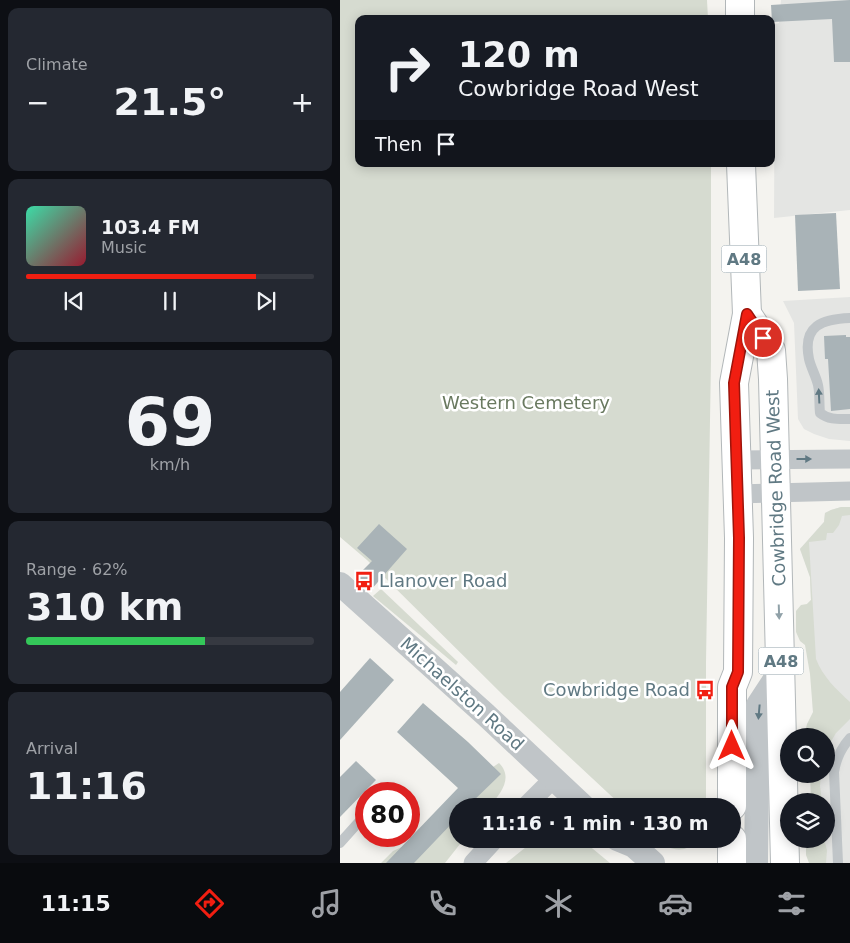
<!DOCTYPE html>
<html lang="en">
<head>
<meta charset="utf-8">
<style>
	body { margin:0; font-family:"DejaVu Sans",sans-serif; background:#242831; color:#f1f3f6; height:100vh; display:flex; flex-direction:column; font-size:19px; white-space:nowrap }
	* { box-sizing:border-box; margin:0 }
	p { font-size:16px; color:#9ea1a6 }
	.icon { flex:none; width:28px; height:28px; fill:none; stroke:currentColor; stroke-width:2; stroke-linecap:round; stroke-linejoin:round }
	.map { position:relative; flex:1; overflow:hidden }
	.panel { display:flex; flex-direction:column; gap:8px; padding:8px; background:#0d0f14; width:340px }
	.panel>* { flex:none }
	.banner { position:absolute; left:15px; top:15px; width:420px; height:152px; border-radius:10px; box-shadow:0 2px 12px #0003; background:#171b24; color:#f1f3f6; overflow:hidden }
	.tools { position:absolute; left:440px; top:728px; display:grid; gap:10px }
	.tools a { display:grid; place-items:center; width:55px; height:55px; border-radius:50%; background:#171b24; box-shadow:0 2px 12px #0003; font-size:25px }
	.speed { position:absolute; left:15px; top:782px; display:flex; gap:10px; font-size:25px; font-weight:700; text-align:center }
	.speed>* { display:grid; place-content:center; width:65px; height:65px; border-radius:50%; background:#171b24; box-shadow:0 2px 12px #0003; line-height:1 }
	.speed .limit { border:8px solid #d22; background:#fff; color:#111 }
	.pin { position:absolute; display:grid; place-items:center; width:42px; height:42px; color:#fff; margin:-21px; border:2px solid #fff; border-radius:50%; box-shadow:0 1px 5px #0007 }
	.me { position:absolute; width:55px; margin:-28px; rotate:0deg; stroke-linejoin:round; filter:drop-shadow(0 0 4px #0008) }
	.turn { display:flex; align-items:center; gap:18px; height:105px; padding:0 20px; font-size:22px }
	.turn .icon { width:65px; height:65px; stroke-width:2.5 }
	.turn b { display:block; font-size:35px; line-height:42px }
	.then { display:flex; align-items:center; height:48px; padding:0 20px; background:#0003; gap:10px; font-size:19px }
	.big { font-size:38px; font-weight:700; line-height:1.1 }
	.panel .tile { flex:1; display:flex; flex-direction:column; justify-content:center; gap:8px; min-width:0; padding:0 18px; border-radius:10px; background:#242831 }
	.panel .dial { align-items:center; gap:0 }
	.dial b { font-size:65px; line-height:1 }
	.song { display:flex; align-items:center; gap:15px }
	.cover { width:60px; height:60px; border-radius:8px; background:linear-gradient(135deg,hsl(160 70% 55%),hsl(350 70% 35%)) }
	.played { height:5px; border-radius:2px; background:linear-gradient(90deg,#f11e11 80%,#363941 80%) }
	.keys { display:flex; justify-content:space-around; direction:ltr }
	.heat { display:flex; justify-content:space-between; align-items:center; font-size:28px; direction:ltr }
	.charge { height:8px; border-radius:4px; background:linear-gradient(90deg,#34c759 62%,#363941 0) }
	.trip { position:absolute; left:109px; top:798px; width:292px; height:50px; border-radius:25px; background:#171b24; box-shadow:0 2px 12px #0003; font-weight:700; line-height:50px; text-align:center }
	.dock { display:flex; height:80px; justify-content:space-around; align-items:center; background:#090b0e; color:#9ea1a6 }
	.dock .icon { width:35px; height:35px }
	.dock .current { color:#f11e11 }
	.dock b { font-size:22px; color:#f1f3f6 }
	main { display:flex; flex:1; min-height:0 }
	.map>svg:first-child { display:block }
</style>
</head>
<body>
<main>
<section class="panel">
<div class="tile"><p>Climate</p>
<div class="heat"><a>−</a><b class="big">21.5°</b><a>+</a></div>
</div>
<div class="tile">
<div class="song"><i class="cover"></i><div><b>103.4 FM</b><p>Music</p></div></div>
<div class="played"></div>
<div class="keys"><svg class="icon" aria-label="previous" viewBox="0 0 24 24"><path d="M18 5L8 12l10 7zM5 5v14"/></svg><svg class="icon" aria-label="pause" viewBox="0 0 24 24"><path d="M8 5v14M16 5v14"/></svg><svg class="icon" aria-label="next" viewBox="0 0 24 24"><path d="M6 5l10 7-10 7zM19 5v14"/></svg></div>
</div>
<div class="tile dial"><b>69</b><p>km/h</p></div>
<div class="tile"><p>Range · 62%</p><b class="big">310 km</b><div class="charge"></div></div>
<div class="tile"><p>Arrival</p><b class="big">11:16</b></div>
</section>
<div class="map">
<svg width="510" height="863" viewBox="0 0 510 863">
	<rect width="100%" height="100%" fill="#f4f3ef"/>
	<g fill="#e4e5e3">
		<polygon points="441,0 510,0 510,210 434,218 435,24 439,23"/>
		<polygon points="510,297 510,441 489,439 474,434 464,429 458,419 454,323 443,301"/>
		<polygon points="501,507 510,507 510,863 470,863 471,839 486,839 486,801 471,801 472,774 486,774 486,736 473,712 467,604 471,600 470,577 460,549 484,522 485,513 491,510"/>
	</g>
	<g fill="#d6dbd0">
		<polygon points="0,0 367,0 368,19 19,19 19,164 371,164 371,360 366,662 366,806 282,806 164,696 27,560 0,537"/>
		<path d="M501,507H510V515L502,516L499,525L493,533H487L486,540L469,542L476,659C483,677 496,689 510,702V719L496,733L486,750V736H464L467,724L473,712L470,674L465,645L460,641L456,632V611L461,605L467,604L471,600L470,577L460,549L484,522L485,513L491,510Z"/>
		<polygon points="41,589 118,662 116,665 33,596"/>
		<path d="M159,763C174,778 160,794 150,806H118V839H124L105,863H41L53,851L85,836L147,771Z"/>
		<polygon points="470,774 481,774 480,786 482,801 471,801"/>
		<polygon points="196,839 241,839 270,863 166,863"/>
		<path d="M316,839H360C346,854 330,852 316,839Z"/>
		<polygon points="466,839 484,839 487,850 486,863 469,863 466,855"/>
	</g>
	<g fill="#a9b3b7">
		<polygon points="510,0 510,62 494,62 492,19 432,22 431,5"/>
		<polygon points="496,213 500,289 458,291 455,215"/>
		<polygon points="506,335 506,337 510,337 510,409 491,411 488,359 485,359 484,336"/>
		<polygon points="39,524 67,549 30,591 15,578 32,561 17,548"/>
		<polygon points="30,658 54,680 0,740 0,692"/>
		<polygon points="83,703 128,742 161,774 128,806 118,806 118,817 74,863 46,863 118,788 57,732"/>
		<polygon points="16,761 36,780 0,817 0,777"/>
	</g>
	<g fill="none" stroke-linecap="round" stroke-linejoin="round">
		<defs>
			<g id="trunk">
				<polyline points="400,19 400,0"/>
				<polyline points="407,314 431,350 433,379 445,863"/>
				<polyline points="392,806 392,687 398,672 399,538 394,383 407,314 401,164"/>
				<polyline points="392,839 392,863"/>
			</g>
		</defs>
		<use href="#trunk" stroke="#b2b7b9" stroke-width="30"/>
		<g stroke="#c0c5c8" stroke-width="10">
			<path d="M510,318C483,319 462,325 469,359C471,368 476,376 478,385C480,394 479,404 480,413C489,420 498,419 510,419"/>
			<polyline points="44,794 46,792"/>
			<polyline points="0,843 26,814"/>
			<path d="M498,863L494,772C496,759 501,748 510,738"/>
		</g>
		<g stroke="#c0c5c8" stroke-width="19">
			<polyline points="397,460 510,459"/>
			<polyline points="398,494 510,491"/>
			<polyline points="186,806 214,778"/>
			<polyline points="133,863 155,839"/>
		</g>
		<g stroke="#c0c5c8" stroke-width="24">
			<polyline points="0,584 146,715 243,806"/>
			<polyline points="277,839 294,846 313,863"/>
			<polyline points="416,863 418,705 441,670"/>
		</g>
		<use href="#trunk" stroke="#fff" stroke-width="28"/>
	</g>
	<defs><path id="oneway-solid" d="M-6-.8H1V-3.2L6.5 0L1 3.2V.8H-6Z" transform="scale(1.25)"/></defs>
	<g fill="#607983">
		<use href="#oneway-solid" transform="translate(479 396) rotate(-93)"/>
		<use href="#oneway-solid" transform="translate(464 459)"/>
		<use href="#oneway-solid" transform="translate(419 712) rotate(95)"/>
	</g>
	<use fill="#90a1a8" href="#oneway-solid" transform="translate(439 612) rotate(88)"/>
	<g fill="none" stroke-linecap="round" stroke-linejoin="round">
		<defs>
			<polyline id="route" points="392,746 392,687 398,672 399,538 394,383 407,314 423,338"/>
		</defs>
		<use href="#route" stroke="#9d140b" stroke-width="12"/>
		<use href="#route" stroke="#f11e11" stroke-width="9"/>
	</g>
	<defs>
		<symbol id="bus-bare" viewBox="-9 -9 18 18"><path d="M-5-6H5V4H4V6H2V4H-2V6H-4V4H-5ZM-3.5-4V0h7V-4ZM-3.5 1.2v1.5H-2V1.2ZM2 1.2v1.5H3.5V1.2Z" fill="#f11e11" stroke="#fff" stroke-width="2.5" paint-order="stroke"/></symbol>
	</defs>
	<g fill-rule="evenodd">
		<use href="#bus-bare" x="10" y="567" width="28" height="28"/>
		<use href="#bus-bare" x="351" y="676" width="28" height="28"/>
	</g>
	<g text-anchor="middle" stroke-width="5" stroke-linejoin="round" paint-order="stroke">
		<g fill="#fff" stroke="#90a1a8" stroke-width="1">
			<rect x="381.5" y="245.5" width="45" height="27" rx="4"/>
			<rect x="418.5" y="647.5" width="45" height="27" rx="4"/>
		</g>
		<g font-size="16" font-weight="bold" fill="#607983">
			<text x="404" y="265">A48</text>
			<text x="441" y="667">A48</text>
		</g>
		<g font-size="18" fill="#69795f" stroke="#fff">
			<text x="186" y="409">Western Cemetery</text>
		</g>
		<g font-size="18" fill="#607983" stroke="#fff">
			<text transform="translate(436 488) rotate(-92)" y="6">Cowbridge Road West</text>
			<text transform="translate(122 694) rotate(42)" y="6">Michaelston Road</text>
		</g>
		<g font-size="18" fill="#607983" stroke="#fff" text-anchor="start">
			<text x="39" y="587">Llanover Road</text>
			<text x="350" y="696" text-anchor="end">Cowbridge Road</text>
		</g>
	</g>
</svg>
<div class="tools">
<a><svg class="icon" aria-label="search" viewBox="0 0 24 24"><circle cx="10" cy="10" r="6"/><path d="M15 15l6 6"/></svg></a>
<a><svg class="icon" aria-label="layers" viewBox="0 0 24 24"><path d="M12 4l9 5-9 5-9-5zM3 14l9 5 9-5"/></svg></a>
</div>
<div class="speed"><div class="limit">80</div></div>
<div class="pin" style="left:423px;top:338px;background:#d93025"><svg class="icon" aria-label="arrive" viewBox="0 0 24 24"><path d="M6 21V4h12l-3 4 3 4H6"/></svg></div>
<svg class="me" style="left:392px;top:746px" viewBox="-20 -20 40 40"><path d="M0-17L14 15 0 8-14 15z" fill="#f11e11" stroke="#fff" stroke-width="4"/></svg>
<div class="trip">11:16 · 1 min · 130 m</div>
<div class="banner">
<div class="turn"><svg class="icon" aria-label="right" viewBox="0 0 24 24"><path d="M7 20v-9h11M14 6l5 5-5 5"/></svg><div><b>120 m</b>Cowbridge Road West</div></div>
<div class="then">Then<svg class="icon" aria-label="arrive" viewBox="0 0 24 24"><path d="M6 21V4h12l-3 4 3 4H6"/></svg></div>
</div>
</div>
</main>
<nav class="dock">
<b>11:15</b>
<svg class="icon current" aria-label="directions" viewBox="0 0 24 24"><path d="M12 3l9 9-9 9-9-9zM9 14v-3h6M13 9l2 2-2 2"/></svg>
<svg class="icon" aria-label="music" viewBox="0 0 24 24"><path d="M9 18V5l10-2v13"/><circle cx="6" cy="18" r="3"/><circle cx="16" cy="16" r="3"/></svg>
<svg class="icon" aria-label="phone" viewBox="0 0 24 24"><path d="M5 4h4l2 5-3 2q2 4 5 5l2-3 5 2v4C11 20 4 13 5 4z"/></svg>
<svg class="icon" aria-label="climate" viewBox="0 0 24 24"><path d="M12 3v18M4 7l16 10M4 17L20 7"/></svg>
<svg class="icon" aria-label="car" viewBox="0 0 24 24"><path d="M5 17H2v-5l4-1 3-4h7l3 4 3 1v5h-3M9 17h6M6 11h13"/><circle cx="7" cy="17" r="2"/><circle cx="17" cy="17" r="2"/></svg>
<svg class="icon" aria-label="filters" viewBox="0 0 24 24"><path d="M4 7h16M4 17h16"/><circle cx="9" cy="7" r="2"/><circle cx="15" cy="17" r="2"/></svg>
</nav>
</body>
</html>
